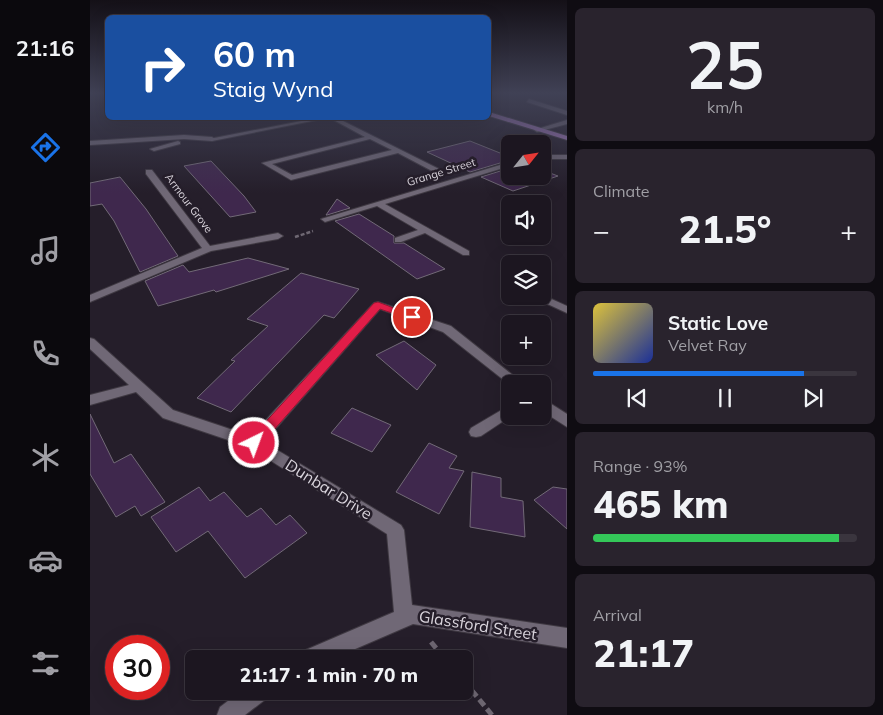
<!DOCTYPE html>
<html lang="en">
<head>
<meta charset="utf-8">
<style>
	body { margin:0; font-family:Mulish,sans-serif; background:#29232d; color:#f1f3f6; height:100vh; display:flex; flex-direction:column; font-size:19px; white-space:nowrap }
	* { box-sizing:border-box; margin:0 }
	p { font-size:16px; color:#a09fa5 }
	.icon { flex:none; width:28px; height:28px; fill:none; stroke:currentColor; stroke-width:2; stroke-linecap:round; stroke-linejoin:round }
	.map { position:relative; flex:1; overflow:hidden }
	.details { display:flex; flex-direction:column; gap:8px; padding:8px; background:#0f0c12; width:316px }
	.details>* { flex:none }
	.guide { position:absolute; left:15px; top:15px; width:386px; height:105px; border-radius:8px; box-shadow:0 5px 20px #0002,0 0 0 1px #3a353e; background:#1a4fa0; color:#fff; overflow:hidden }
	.needle { width:32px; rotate:60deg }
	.buttons { position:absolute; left:411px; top:135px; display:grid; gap:10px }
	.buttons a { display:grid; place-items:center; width:50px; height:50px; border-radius:8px; background:#1c1620; box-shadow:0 5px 20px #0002,0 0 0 1px #3a353e; font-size:25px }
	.speed { position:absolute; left:15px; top:635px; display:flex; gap:10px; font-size:25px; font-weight:700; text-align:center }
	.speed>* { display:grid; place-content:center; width:65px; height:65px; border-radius:50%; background:#1c1620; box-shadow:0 5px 20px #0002,0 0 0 1px #3a353e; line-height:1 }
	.speed .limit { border:8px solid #d22; background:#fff; color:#111 }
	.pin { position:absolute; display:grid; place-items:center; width:42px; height:42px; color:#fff; margin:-21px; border:2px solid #fff; border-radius:50%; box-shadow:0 1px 5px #0007 }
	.me { position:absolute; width:55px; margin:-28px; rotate:42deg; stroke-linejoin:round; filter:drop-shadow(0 0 4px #0008) }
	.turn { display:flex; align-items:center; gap:18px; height:105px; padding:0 25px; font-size:22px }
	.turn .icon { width:65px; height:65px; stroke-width:2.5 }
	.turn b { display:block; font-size:35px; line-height:42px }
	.big { font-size:38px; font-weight:800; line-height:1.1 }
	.details .widget { flex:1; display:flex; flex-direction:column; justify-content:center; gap:8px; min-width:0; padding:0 18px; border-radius:8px; background:#29232d }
	.details .dial { align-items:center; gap:0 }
	.dial b { font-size:65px; line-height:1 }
	.song { display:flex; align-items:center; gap:15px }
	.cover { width:60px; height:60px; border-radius:8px; background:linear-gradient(135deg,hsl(50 70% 55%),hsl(230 70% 35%)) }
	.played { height:5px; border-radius:2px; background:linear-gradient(90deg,#1a73e8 80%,#3a353e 80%) }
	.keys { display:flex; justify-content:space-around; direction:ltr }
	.heat { display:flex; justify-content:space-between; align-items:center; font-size:28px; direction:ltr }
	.charge { height:8px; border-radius:4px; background:linear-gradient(90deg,#34c759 93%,#3a353e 0) }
	.trip { position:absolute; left:95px; top:650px; width:288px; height:50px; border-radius:8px; background:#1c1620; box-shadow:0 5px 20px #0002,0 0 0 1px #3a353e; font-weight:800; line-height:50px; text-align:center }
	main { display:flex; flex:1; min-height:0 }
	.menu { display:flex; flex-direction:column; width:90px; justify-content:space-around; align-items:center; background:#0b090d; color:#a09fa5 }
	.menu .icon { width:35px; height:35px }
	.menu .selected { color:#1a73e8 }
	.menu b { font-size:22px; color:#f1f3f6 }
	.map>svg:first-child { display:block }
</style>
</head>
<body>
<main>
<nav class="menu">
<b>21:16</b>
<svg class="icon selected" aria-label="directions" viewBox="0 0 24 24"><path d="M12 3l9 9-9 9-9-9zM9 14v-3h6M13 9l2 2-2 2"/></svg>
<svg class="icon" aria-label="music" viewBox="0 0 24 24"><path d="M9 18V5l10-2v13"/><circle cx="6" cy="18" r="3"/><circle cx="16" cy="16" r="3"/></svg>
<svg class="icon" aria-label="phone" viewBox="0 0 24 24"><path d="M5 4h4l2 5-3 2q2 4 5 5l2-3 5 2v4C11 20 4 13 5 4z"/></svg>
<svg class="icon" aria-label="climate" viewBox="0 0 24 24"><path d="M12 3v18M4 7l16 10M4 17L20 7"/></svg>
<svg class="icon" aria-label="car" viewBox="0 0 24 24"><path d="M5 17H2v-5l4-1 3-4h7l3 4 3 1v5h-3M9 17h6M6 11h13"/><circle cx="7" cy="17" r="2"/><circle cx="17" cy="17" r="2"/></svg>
<svg class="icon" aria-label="filters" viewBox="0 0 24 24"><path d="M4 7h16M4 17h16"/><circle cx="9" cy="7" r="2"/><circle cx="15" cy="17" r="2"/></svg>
</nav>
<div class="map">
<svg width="477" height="715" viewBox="0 0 477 715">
	<rect width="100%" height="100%" fill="#251e2a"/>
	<g fill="#3f284d" stroke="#726a77">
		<polygon points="380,141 420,157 420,160 380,172 337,152"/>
		<polygon points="121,161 154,196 166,212 140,217 94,166"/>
		<polygon points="420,168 420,176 452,176 452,170 468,176 423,191 391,177"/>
		<polygon points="30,177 56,209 88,256 50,272 24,221 12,204 0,206 0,183"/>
		<polygon points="247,199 260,208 237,215 236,215"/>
		<polygon points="269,214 304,236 304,243 314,243 355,269 327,279 245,221"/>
		<polygon points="158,258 199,269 126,292 124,290 68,306 55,281 93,265 99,272"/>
		<polygon points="211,273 269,289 244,318 234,315 141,412 107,398 145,361 141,360 178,326 157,319"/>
		<polygon points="314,341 346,365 327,390 286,355"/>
		<polygon points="262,408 301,425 282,452 241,433"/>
		<polygon points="0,414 24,463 41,454 75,502 51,516 45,506 26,517 0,474"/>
		<polygon points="339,443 367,456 359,468 374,471 349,514 306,492"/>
		<polygon points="382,472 411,478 411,497 433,501 435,537 380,527"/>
		<polygon points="109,487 120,501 134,492 157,517 171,508 186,525 200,515 217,533 155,578 118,531 86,552 61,517"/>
		<polygon points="463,487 477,489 477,529 444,500"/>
	</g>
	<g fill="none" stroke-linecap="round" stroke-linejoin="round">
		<defs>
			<g id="lane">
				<polygon points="439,99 477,111 477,115 437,102"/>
				<path d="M240,118H247L351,170L344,172L308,153L201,180L172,163L275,137ZM280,139L302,150L202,175L182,164Z"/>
				<polygon points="477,120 477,124 447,132 444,130"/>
				<polygon points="94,135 122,137 125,139 122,141 94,139 0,145 0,141"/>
				<polygon points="88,141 90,142 90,144 64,151 60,149"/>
				<polygon points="457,297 477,306 477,313 453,302 452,300 453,298"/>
			</g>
			<g id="street">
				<polygon points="227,118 237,118 122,141 119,139"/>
				<rect x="452" y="155" width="25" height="4"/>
				<polygon points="420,162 420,166 295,204 379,251 379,255 373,255 335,233 311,242 305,242 305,238 328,230 287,206 235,222 231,219"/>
				<polygon points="56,170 62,170 120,246 188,233 193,236 188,239 121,251 0,302 0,295 112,248 56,174"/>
				<polygon points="288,302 361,326 434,384 420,385 353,332 290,309 174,442 311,525 314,530 322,605 477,628 477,648 323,624 242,659 208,659 211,652 304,612 297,534 159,447 73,418 46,392 0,405 0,395 39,385 0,349 0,338 4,339 83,410 161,436 284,303"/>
				<polygon points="452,398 477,414 477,427 452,411"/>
				<polygon points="420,405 421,416 391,436 386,437 381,436 379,432 381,428"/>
				<polygon points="151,691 179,691 176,699 155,715 127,715 130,707"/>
			</g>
			<polygon id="primary" points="399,112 477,136 477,140 399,116"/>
		</defs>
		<use href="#lane" stroke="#3f3942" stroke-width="2"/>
		<use href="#street" stroke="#3f3942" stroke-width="2"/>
		<use href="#primary" stroke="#3f3942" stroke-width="2"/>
		<polyline stroke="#6e6772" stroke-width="2.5" stroke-dasharray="4 2" stroke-linecap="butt" points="205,237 223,231"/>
		<g stroke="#6e6772" stroke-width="5" stroke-dasharray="8 4" stroke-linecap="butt">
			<polyline points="341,642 355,659"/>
			<polyline points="374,681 402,715"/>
		</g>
		<use href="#lane" fill="#706876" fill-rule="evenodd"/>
		<use href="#street" fill="#706876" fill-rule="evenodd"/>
		<use href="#primary" fill="#a47abd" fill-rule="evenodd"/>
	</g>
	<linearGradient id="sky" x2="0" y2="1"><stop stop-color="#141017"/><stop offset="0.48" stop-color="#404155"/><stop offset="1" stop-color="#404155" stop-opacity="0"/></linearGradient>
	<rect width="477" height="193" fill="url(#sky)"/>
	<polygon fill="#e11d48" stroke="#92132f" points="288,302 328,317 322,320 290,309 169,447 160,447 158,443 160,439 284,303"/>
	<g text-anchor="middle" stroke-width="5" stroke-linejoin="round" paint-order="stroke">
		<g font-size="11" fill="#d9d4dc" stroke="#251e2a">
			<text transform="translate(351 172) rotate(-17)" y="4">Grange Street</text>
			<text transform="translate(99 203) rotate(53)" y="4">Armour Grove</text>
		</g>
		<g font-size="16" fill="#d9d4dc" stroke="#251e2a">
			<text transform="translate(239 489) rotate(32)" y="6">Dunbar Drive</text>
			<text transform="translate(388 625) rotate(9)" y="6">Glassford Street</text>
		</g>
	</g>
</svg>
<div class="buttons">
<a><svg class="needle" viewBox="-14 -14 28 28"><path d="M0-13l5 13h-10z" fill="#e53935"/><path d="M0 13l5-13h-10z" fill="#a09fa5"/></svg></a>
<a><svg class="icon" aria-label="sound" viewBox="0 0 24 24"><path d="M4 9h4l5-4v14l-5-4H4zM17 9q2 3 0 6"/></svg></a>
<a><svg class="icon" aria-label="layers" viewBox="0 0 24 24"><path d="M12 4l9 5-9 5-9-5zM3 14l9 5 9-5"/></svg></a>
<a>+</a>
<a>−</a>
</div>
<div class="speed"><div class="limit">30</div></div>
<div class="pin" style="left:322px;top:317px;background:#d93025"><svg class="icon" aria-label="arrive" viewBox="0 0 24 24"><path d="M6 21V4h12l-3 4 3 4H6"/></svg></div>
<svg class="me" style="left:164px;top:443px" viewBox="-20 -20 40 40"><circle r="17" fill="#e11d48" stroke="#fff" stroke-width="3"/><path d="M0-11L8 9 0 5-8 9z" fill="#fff"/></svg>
<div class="trip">21:17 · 1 min · 70 m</div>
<div class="guide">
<div class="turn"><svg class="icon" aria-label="right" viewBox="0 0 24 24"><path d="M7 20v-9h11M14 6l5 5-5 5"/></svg><div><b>60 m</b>Staig Wynd</div></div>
</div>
</div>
<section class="details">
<div class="widget dial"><b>25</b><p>km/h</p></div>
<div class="widget"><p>Climate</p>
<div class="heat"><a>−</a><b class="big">21.5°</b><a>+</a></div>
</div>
<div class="widget">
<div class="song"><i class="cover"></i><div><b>Static Love</b><p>Velvet Ray</p></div></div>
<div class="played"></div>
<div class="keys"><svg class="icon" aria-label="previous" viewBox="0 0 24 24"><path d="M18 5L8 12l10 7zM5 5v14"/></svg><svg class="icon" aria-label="pause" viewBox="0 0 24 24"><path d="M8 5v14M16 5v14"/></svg><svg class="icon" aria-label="next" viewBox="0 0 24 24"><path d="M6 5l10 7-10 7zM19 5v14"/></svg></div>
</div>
<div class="widget"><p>Range · 93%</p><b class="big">465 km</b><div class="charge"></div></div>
<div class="widget"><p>Arrival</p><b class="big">21:17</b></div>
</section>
</main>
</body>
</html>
